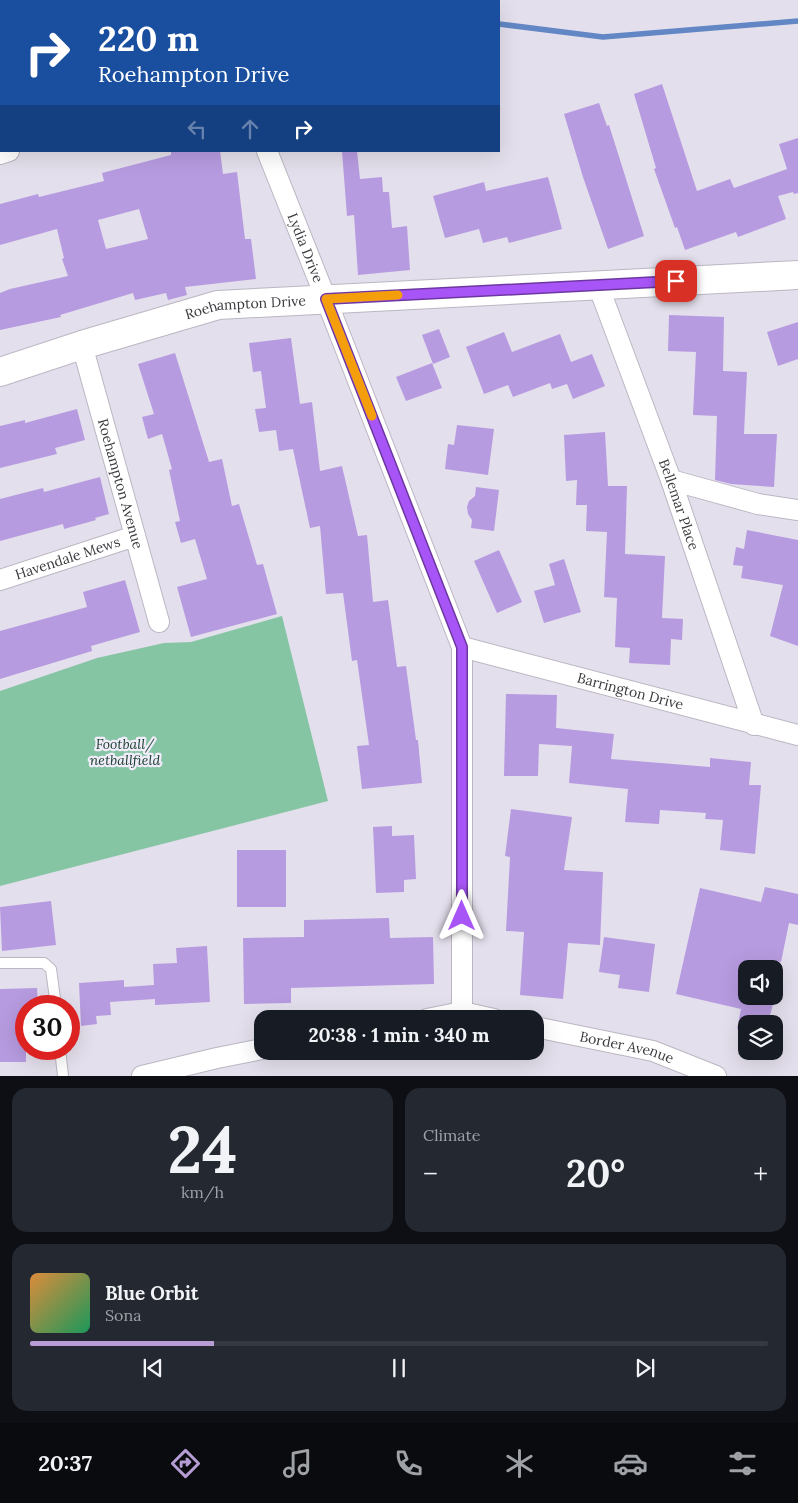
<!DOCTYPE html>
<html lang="en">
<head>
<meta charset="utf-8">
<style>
	body { margin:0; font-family:Lora,serif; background:#242831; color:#f1f3f6; height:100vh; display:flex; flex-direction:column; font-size:19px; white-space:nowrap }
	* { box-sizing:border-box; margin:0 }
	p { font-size:16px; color:#9ea1a6 }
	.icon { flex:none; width:28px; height:28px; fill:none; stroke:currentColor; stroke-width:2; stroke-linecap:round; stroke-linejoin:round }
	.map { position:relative; height:1076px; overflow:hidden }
	.sheet { display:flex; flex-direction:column; gap:12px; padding:12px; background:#0d0f14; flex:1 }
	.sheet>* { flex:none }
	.banner { position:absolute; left:0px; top:0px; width:500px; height:152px; box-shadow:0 5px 20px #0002; background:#1a4fa0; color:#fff; overflow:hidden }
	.fabs { position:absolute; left:738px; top:960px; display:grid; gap:10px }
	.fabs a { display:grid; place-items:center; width:45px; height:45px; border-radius:10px; background:#171b24; box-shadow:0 5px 20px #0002; font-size:25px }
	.speed { position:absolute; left:15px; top:995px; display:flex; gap:10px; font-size:25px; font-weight:700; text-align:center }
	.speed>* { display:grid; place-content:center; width:65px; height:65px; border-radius:50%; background:#171b24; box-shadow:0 5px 20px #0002; line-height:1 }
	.speed .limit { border:8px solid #d22; background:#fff; color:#111 }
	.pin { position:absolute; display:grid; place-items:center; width:42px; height:42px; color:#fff; margin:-21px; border-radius:10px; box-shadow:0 2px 8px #0006 }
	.me { position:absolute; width:55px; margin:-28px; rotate:0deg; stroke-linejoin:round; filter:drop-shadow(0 0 4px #0008) }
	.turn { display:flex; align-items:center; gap:18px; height:105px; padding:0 15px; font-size:22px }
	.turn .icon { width:65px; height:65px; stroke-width:2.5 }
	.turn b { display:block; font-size:35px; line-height:42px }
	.lanes { display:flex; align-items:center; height:48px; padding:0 15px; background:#0003; justify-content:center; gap:25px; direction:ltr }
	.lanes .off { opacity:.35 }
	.big { font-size:38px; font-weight:700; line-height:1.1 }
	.sheet .card { flex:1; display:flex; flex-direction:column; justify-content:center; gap:8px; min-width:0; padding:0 18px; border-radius:15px; background:#242831 }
	.sheet .dial { align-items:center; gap:0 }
	.dial b { font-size:65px; line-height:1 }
	.song { display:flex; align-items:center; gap:15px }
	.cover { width:60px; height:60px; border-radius:8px; background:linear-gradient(135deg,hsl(30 70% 55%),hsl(150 70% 35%)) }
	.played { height:5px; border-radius:2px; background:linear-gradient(90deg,#b69dd4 25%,#363941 25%) }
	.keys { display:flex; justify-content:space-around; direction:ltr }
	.heat { display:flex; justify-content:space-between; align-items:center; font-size:28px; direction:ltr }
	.sheet .tiles { flex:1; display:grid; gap:12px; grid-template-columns:1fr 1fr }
	.card:last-child { grid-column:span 2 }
	.trip { position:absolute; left:254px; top:1010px; width:290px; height:50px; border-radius:15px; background:#171b24; box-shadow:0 5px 20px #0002; font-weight:700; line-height:50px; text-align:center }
	.tabs { display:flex; height:80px; justify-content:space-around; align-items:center; background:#090b0e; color:#9ea1a6 }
	.tabs .icon { width:35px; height:35px }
	.tabs .on { color:#b69dd4 }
	.tabs b { font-size:22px; color:#f1f3f6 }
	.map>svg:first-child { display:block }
</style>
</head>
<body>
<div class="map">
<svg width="798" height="1076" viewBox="0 0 798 1076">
	<rect width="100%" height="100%" fill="#e4dfec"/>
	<polygon fill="#85c5a4" points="282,616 328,801 0,886 0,691 97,658 164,643 191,642"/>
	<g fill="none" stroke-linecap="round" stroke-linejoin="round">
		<g stroke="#6287c4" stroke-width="5.5">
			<polyline points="312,0 321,1"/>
			<polyline points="499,24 603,37 798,21"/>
		</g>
	</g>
	<g fill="#b79be0" fill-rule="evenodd">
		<polygon points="662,84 697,191 730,179 734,188 787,169 779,144 798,138 798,193 794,194 793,192 778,196 786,219 738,237 736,232 685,250 677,227 675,228 654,169 656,168 634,94"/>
		<polygon points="599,103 607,126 609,125 644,236 608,249 583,177 564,114"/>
		<path d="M171,151H220L223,174L237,172L245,239H251L256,279L185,287L187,295L168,300L166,293L135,300L133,293L60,315L61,317L0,330V293L10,289L68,276L62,259L64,258L57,229L0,245V204L38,194L39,197L104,181L102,173L171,155ZM139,209L148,239L106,249L98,220Z"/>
		<polygon points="342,151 357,151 360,179 382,177 383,192 389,192 392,228 407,226 410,270 358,275 354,215 347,216"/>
		<polygon points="548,177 562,229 509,243 507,237 483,243 479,229 445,238 433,196 484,182 486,191"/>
		<polygon points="669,315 724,317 723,371 747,372 744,434 777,434 774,487 731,484 715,480 717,416 693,415 696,352 668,351"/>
		<polygon points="798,322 798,359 778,366 767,332"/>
		<polygon points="439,329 450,357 433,364 422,335"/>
		<polygon points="504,332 512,352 560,334 571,362 592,354 605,386 573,399 567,384 552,389 550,383 513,397 508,385 484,394 466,347"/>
		<polygon points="291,338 300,404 312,402 320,471 342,466 358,536 367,535 373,602 388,600 397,667 406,666 416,740 418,740 422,783 362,789 357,746 369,745 357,660 352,661 343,593 326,594 320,526 310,528 293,449 279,451 276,430 259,432 255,409 266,408 261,371 253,372 249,343"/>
		<polygon points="175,353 209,462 222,459 232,506 239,504 257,565 263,564 277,614 191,637 177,587 207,579 195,539 181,543 175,522 180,521 169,470 172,469 162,434 148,439 142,417 154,414 138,364"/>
		<polygon points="432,363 442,388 406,401 396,377"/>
		<polygon points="77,409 85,440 55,448 57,454 0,468 0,426 25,420 25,423"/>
		<polygon points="457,425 494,429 488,475 445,469 448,444 454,445"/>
		<polygon points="605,432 608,486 627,486 625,554 665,556 662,618 683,619 682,640 671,639 670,665 629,663 630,648 615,647 617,598 604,597 607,532 586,531 587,505 576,505 577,480 566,481 564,435"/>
		<polygon points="100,477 109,514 95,518 96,520 64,529 63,524 0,541 0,499 43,488 44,492"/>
		<polygon points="476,487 499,490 494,531 471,528 472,520 468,514 467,507 469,501 475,496"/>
		<polygon points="747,530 798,540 798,646 770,636 783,585 741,578 743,566 733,565 736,547 744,549"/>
		<polygon points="499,550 522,602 497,613 474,561"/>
		<polygon points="564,559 581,612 544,623 534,591 555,585 549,564"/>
		<polygon points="125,580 140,632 91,646 92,651 0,679 0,631 87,607 83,592"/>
		<polygon points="506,694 557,695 556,728 614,734 611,759 710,767 710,758 751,762 749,785 761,785 755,854 720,850 723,820 705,819 706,813 660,810 659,824 625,822 628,789 569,783 572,746 539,744 538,776 504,776"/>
		<polygon points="511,809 572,817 564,870 603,872 600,945 568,943 563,999 520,995 524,932 506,931 510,857 505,856"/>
		<polygon points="392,826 392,836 414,835 416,879 404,880 404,892 376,893 373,827"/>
		<rect x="237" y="850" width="49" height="57"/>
		<polygon points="765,887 798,894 798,925 789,923 781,962 777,961 774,976 774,969 746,969 746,996 770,996 769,1003 773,1004 769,1019 765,1018 764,1024 746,1024 746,1031 737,1029 741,1009 676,994 700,888 761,902"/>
		<polygon points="51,901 56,945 2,951 0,907"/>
		<polygon points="389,918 390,938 433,937 434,984 291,988 291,1003 244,1004 243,938 304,937 304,920"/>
		<polygon points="604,937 655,944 649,992 618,988 620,975 599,972"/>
		<polygon points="207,946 210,1002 155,1005 155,999 110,1002 111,1015 96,1016 97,1024 81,1026 79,983 124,980 124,987 154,985 153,964 177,963 176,948"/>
		<polygon points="37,988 38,1006 26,1006 26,1062 0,1062 0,989"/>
	</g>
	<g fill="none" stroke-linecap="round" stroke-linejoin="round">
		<defs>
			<g id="lane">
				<polyline points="0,963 44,963 51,969 56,1006"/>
				<polyline points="60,1049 63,1076"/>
			</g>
			<g id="street">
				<polyline points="11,0 11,1"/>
				<path id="s1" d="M267,151L326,299L462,647V1012"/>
				<polyline points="0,154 9,151"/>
				<path id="s2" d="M598,285L671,480L754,725"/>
				<path id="s3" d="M82,345L159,622"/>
				<polyline points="671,480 758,504 798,510"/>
				<path id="s4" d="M0,580L135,536"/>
				<path id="s5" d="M462,647L798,735"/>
				<polyline points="427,1019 462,1012 494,1019"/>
				<path id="s6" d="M535,1027L653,1051L716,1076"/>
				<polyline points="142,1076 217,1058 262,1049"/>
			</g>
			<g id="secondary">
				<path id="s7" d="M0,372L82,345L218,305L798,275"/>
			</g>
		</defs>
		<use href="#lane" stroke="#bbb6c2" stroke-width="12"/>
		<use href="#street" stroke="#bbb6c2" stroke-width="22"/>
		<use href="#secondary" stroke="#bbb6c2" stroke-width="30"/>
		<use href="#lane" stroke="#fff" stroke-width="10"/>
		<use href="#street" stroke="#fff" stroke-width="20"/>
		<use href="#secondary" stroke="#fff" stroke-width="28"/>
	</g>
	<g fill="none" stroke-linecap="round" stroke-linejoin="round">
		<defs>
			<polyline id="route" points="462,916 462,647 326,299 676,281"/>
		</defs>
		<use href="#route" stroke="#6d37a1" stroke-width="12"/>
		<use href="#route" stroke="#a855f7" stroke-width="9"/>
		<polyline stroke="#f59e0b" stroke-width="9" points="372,416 326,299 398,295"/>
	</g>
	<g text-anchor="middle" stroke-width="4.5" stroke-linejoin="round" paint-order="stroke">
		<g font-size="14" fill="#3c3a3f" stroke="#f1ecf9">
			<text dy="5" stroke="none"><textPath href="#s1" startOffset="104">Lydia Drive</textPath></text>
			<text dy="5" stroke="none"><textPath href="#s7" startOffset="255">Roehampton Drive</textPath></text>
			<text dy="5" stroke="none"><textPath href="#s3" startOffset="144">Roehampton Avenue</textPath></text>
			<text dy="5" stroke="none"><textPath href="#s2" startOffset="234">Bellemar Place</textPath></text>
			<text dy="5" stroke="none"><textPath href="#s4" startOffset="71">Havendale Mews</textPath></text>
			<text dy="5" stroke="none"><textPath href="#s5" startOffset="174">Barrington Drive</textPath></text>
			<text dy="5" stroke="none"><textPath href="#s6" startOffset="94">Border Avenue</textPath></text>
		</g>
		<g font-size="14" font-style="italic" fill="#1d4231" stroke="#f1ecf9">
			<text x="125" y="749">Football/<tspan x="125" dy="16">netballfield</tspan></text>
		</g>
	</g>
</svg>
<div class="fabs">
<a><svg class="icon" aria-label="sound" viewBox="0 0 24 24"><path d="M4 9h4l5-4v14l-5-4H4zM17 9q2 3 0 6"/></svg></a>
<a><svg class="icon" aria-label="layers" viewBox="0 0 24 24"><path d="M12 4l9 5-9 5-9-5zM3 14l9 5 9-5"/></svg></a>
</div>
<div class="speed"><div class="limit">30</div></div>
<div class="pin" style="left:676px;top:281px;background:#d93025"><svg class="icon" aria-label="arrive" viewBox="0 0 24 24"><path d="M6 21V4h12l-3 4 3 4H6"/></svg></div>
<svg class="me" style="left:462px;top:916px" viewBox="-20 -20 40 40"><path d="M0-17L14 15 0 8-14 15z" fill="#a855f7" stroke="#fff" stroke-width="4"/></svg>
<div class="trip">20:38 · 1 min · 340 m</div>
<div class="banner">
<div class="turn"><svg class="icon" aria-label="right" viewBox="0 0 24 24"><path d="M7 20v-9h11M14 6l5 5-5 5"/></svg><div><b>220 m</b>Roehampton Drive</div></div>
<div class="lanes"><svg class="icon off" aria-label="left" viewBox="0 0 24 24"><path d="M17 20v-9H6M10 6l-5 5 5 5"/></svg><svg class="icon off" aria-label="ahead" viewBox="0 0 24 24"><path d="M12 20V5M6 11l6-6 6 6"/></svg><svg class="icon" aria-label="right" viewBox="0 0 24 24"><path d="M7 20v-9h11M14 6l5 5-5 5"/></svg></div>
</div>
</div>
<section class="sheet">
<div class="tiles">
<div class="card dial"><b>24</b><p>km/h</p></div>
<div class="card"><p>Climate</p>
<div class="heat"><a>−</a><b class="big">20°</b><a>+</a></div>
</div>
<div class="card">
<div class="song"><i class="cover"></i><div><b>Blue Orbit</b><p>Sona</p></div></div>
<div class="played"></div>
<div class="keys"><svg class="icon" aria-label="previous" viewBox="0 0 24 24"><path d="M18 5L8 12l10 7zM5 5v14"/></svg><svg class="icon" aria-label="pause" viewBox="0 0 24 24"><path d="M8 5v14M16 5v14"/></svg><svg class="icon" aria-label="next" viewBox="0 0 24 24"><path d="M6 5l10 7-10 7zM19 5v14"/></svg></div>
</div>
</div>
</section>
<nav class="tabs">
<b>20:37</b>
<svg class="icon on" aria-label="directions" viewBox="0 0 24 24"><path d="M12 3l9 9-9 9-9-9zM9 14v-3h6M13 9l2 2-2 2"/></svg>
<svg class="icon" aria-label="music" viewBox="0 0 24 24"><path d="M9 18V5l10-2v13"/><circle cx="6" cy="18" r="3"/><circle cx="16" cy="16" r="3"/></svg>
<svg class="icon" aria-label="phone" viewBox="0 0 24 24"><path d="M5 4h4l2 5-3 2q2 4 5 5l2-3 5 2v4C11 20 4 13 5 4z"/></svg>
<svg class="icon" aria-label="climate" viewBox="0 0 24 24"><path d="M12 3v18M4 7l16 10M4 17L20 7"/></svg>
<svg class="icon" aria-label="car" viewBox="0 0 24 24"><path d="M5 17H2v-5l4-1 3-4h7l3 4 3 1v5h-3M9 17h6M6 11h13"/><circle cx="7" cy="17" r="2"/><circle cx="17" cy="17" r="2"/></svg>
<svg class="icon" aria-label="filters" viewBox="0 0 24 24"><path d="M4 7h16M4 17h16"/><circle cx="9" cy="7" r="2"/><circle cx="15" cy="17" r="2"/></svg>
</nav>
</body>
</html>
